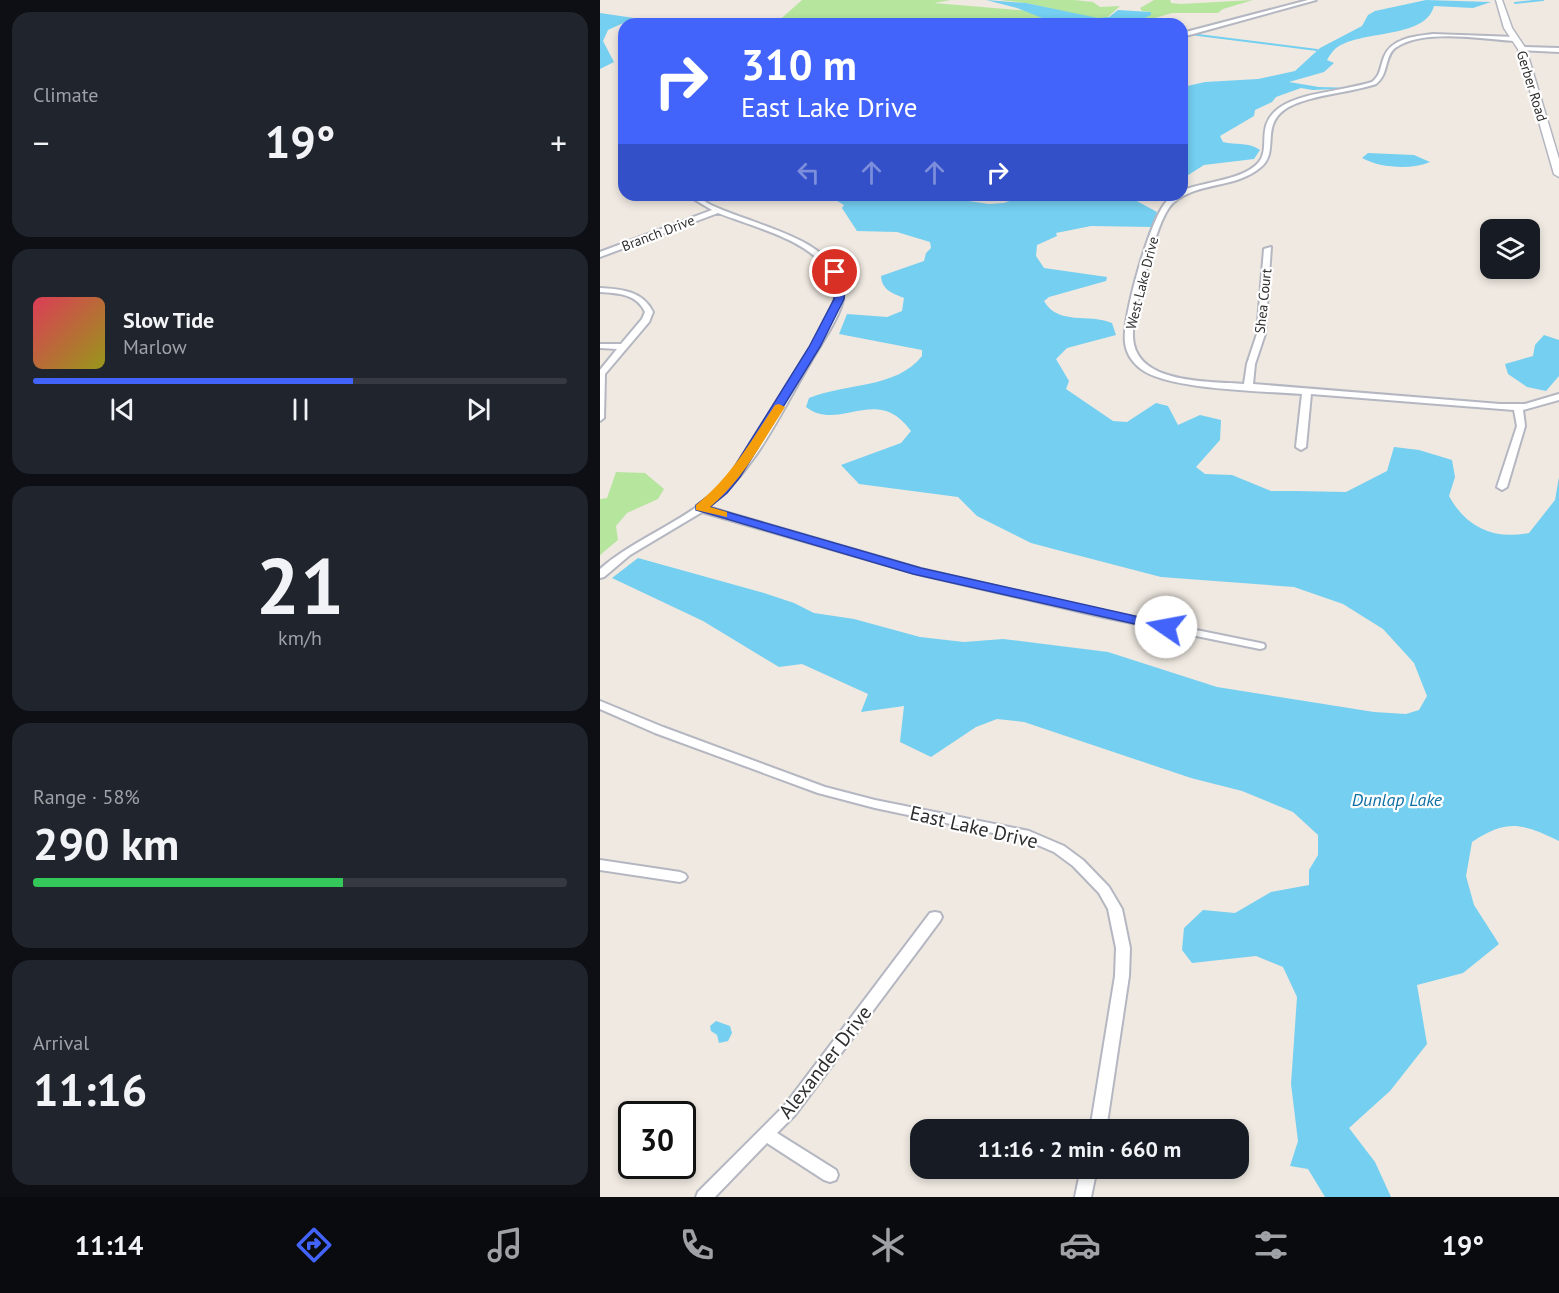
<!DOCTYPE html>
<html lang="en">
<head>
<meta charset="utf-8">
<style>
	body { margin:0; font-family:"PT Sans",sans-serif; background:#20242c; color:#f1f3f6; height:100vh; display:flex; flex-direction:column; font-size:22px; white-space:nowrap }
	* { box-sizing:border-box; margin:0 }
	p { font-size:20px; color:#9ea1a6 }
	.icon { flex:none; width:33px; height:33px; fill:none; stroke:currentColor; stroke-width:2; stroke-linecap:round; stroke-linejoin:round }
	.map { position:relative; flex:1; overflow:hidden }
	.side { display:flex; flex-direction:column; gap:12px; padding:12px; background:#0d0f14; width:600px }
	.side>* { flex:none }
	.top-card { position:absolute; left:18px; top:18px; width:570px; height:183px; border-radius:18px; box-shadow:0 3px 9px #0003; background:#4264fb; color:#fff; overflow:hidden }
	.controls { position:absolute; left:880px; top:219px; display:grid; gap:12px }
	.controls a { display:grid; place-items:center; width:60px; height:60px; border-radius:12px; background:#171b24; box-shadow:0 3px 9px #0003; font-size:30px }
	.speed { position:absolute; left:18px; top:1101px; display:flex; gap:12px; font-size:30px; font-weight:700; text-align:center }
	.speed>* { display:grid; place-content:center; width:78px; height:78px; border-radius:50%; background:#171b24; box-shadow:0 3px 9px #0003; line-height:1 }
	.speed .limit { border:3px solid #111; border-radius:9px; background:#fff; color:#111 }
	.pin { position:absolute; display:grid; place-items:center; width:51px; height:51px; color:#fff; margin:-26px; border:3px solid #fff; border-radius:50%; box-shadow:0 2px 6px #0007 }
	.me { position:absolute; width:66px; margin:-33px; rotate:282deg; stroke-linejoin:round; filter:drop-shadow(0 0 4px #0008) }
	.turn { display:flex; align-items:center; gap:21px; height:126px; padding:0 24px; font-size:27px }
	.turn .icon { width:78px; height:78px; stroke-width:2.5 }
	.turn b { display:block; font-size:42px; line-height:51px }
	.lanes { display:flex; align-items:center; height:57px; padding:0 24px; background:#0003; justify-content:center; gap:30px; direction:ltr }
	.lanes .off { opacity:.35 }
	.big { font-size:45px; font-weight:700; line-height:1.1 }
	.side .card { flex:1; display:flex; flex-direction:column; justify-content:center; gap:9px; min-width:0; padding:0 21px; border-radius:18px; background:#20242c }
	.side .dial { align-items:center; gap:0 }
	.dial b { font-size:78px; line-height:1 }
	.song { display:flex; align-items:center; gap:18px }
	.cover { width:72px; height:72px; border-radius:9px; background:linear-gradient(135deg,hsl(350 70% 55%),hsl(60 70% 35%)) }
	.played { height:6px; border-radius:3px; background:linear-gradient(90deg,#4264fb 60%,#363941 60%) }
	.keys { display:flex; justify-content:space-around; direction:ltr }
	.heat { display:flex; justify-content:space-between; align-items:center; font-size:33px; direction:ltr }
	.charge { height:9px; border-radius:4px; background:linear-gradient(90deg,#34c759 58%,#363941 0) }
	.trip { position:absolute; left:310px; top:1119px; width:339px; height:60px; border-radius:18px; background:#171b24; box-shadow:0 3px 9px #0003; font-weight:700; line-height:60px; text-align:center }
	.tabs { display:flex; height:96px; justify-content:space-around; align-items:center; background:#090b0e; color:#9ea1a6 }
	.tabs .icon { width:42px; height:42px }
	.tabs .selected { color:#4264fb }
	.tabs b { font-size:27px; color:#f1f3f6 }
	main { display:flex; flex:1; min-height:0 }
	.map>svg:first-child { display:block }
</style>
</head>
<body>
<main>
<section class="side">
<div class="card"><p>Climate</p>
<div class="heat"><a>−</a><b class="big">19°</b><a>+</a></div>
</div>
<div class="card">
<div class="song"><i class="cover"></i><div><b>Slow Tide</b><p>Marlow</p></div></div>
<div class="played"></div>
<div class="keys"><svg class="icon" aria-label="previous" viewBox="0 0 24 24"><path d="M18 5L8 12l10 7zM5 5v14"/></svg><svg class="icon" aria-label="pause" viewBox="0 0 24 24"><path d="M8 5v14M16 5v14"/></svg><svg class="icon" aria-label="next" viewBox="0 0 24 24"><path d="M6 5l10 7-10 7zM19 5v14"/></svg></div>
</div>
<div class="card dial"><b>21</b><p>km/h</p></div>
<div class="card"><p>Range · 58%</p><b class="big">290 km</b><div class="charge"></div></div>
<div class="card"><p>Arrival</p><b class="big">11:16</b></div>
</section>
<div class="map">
<svg width="959" height="1197" viewBox="0 0 959 1197">
	<rect width="100%" height="100%" fill="#efe9e1"/>
	<g fill="#b6e59e">
		<polygon points="202,0 351,0 334,3 479,15 426,3 399,0 474,0 493,2 500,7 520,6 500,24 175,24"/>
		<polygon points="554,0 570,0 571,3 581,4 653,0 623,9 618,13 572,13 545,21 542,19 551,12 542,11 540,8"/>
		<polygon points="16,472 45,473 64,489 58,499 27,513 16,526 18,540 0,555 0,499 7,498"/>
	</g>
	<g fill="#75cff0">
		<polygon points="386,0 426,3 498,18 509,17 518,10 551,12 551,15 543,19 550,24 457,24 417,8"/>
		<path d="M826,0L891,2L873,8L834,6C825,40 759,29 735,49C732,52 729,56 727,60L734,63L724,72L689,82L719,87L756,88L713,90L701,88L676,97L672,102L655,110L654,116L620,136L623,142C636,145 649,142 660,150L654,159L604,165L582,179L583,87L605,82L658,79L695,71L720,48L762,26L768,15L775,11Z"/>
		<polygon points="0,13 34,18 8,30 3,41 14,62 0,69"/>
		<path d="M768,153L814,155L830,162C811,170 780,168 762,158Z"/>
		<path d="M227,195H350L355,199L389,204L404,203L425,195H546L535,200L557,212L552,227L491,226L456,233L457,236L437,245L436,256L444,268L507,277L506,281L449,297L444,301C458,326 489,313 512,323L516,335L467,348L456,359L469,381L466,389L513,421L527,422L556,403L568,406L578,425L600,415L621,420L620,440L596,467L605,474L632,475L671,491H695L746,492L787,471L794,447L819,450L852,460L855,477L849,496C866,527 893,540 929,533L955,500L959,477V841C922,823 907,819 872,842L866,876L874,905L899,944L863,973L817,985L827,1044L790,1091L749,1128L775,1162L791,1197H725L708,1169L690,1166L698,1141L691,1084L697,997L683,967L656,956L592,963L582,950L584,928L603,910L635,913L671,892L709,885V870L718,855V835L693,812L642,791L591,778L424,722L397,719L376,727L331,757L300,742L304,706L261,712L268,694L202,664L179,667L103,621L12,578L38,558L164,593L194,603L214,613L254,619L320,637L364,642L403,639L508,652L617,687L774,712L806,714L819,710L827,696L814,663L783,629L743,604L694,587L561,577L465,552L431,543L377,516L358,497L259,484L241,465L301,443L311,431C277,383 239,433 206,407L209,398C245,383 296,389 322,356V350L239,334L247,314L287,317L302,311L304,298C292,293 282,290 281,276L324,261L326,253L331,248L330,242L297,232L257,231L242,208L244,205Z"/>
		<polygon points="944,335 959,340 959,376 946,391 927,387 908,374 905,364 933,356 935,345"/>
		<polygon points="116,1021 130,1026 132,1033 128,1041 119,1043 117,1035 111,1031 110,1026"/>
	</g>
	<g fill="none" stroke-linecap="round" stroke-linejoin="round">
		<g stroke="#75cff0" stroke-width="2">
			<polyline points="915,3 943,0"/>
			<polyline points="582,33 717,50"/>
		</g>
		<defs>
			<g id="street">
				<polygon points="708,0 716,0 582,37 582,33"/>
				<path d="M833,34L915,37L918,39L915,41C882,39 823,28 795,48C784,57 789,74 776,84C750,93 705,95 684,110C661,127 679,152 661,167C636,189 598,181 573,203C560,215 550,257 545,275C540,294 532,317 533,337C535,385 610,381 644,384L647,364L657,334L664,249L671,247L665,334L655,364L653,384L900,404H925L959,394V400L923,410L925,426L907,487L902,490L897,487L917,426L914,410L711,394L706,447L701,450L696,447L702,394C665,391 568,390 541,369C532,362 526,353 525,342C522,317 550,220 566,202C571,197 575,195 582,195V191L586,189C607,182 645,179 659,162C671,147 655,126 679,108C701,92 745,91 772,82C781,75 780,67 784,57C791,38 816,36 833,34Z"/>
				<polygon points="922,47 959,48 959,52 920,50"/>
				<path d="M87,195C97,195 102,200 111,205C126,212 142,217 158,223C186,234 226,246 239,277C241,282 243,293 243,299C241,316 218,348 210,363C180,414 155,471 108,507L321,569L503,611L660,643L664,644L665,646L664,648L660,649L503,617L318,574L102,512L30,555L4,577L0,578V569C33,540 76,525 110,497C150,463 173,411 200,366C212,346 227,325 234,302C236,295 234,282 231,276C213,240 153,227 118,213L0,257V252L112,210Z"/>
				<path d="M0,288C21,289 43,291 53,312L49,322L5,374L4,418L0,421V370L17,349L0,348V344H21L42,319L45,312C37,294 18,293 0,292Z"/>
				<polygon points="0,701 63,727 225,787 275,800 429,831 464,846 483,860 509,887 522,909 530,948 529,976 506,1130 490,1130 515,976 516,948 508,909 499,893 473,866 454,852 426,840 275,808 218,793 55,733 0,709"/>
				<polygon points="0,860 80,872 85,874 87,877 85,880 80,882 0,870"/>
				<polygon points="335,912 340,913 342,917 340,921 195,1115 177,1133 236,1170 238,1175 236,1180 230,1182 224,1180 167,1143 115,1197 96,1197 98,1192 185,1105 330,913"/>
				<polygon points="481,1168 497,1168 491,1197 475,1197"/>
			</g>
			<polygon id="secondary" points="896,0 902,0 912,28 926,49 959,159 959,177 954,174 918,49 904,28"/>
		</defs>
		<use href="#street" stroke="#b4b7c1" stroke-width="4"/>
		<use href="#secondary" stroke="#b4b7c1" stroke-width="3"/>
		<use href="#street" fill="#fff" fill-rule="evenodd"/>
		<use href="#secondary" fill="#fff" fill-rule="evenodd"/>
	</g>
	<polygon fill="#4264fb" stroke="#2b41a3" stroke-width="1.5" points="235,269 240,272 245,289 244,299 220,347 140,477 127,493 110,507 321,568 571,624 571,630 566,631 313,574 96,510 96,505 118,488 131,472 209,347 234,299 235,289 230,272"/>
	<path fill="#f59e0b" d="M179,404L185,407C162,442 143,480 110,507L127,512V517L96,510V505C131,477 151,441 175,405Z"/>
	<g text-anchor="middle" stroke-width="4.5" stroke-linejoin="round" paint-order="stroke">
		<g font-size="14" fill="#2e2e2e" stroke="#fff">
			<text transform="translate(932 86) rotate(73)" y="5">Gerber Road</text>
			<text transform="translate(58 233) rotate(-21)" y="5">Branch Drive</text>
			<text transform="translate(542 283) rotate(-76)" y="5">West Lake Drive</text>
			<text transform="translate(663 301) rotate(-84)" y="5">Shea Court</text>
		</g>
		<g font-size="18" font-style="italic" fill="#0d6fa3" stroke="#fff">
			<text x="797" y="806">Dunlap Lake</text>
		</g>
		<g font-size="20" fill="#2e2e2e" stroke="#fff">
			<text transform="translate(374 827) rotate(13)" y="7">East Lake Drive</text>
			<text transform="translate(225 1062) rotate(-52)" y="7">Alexander Drive</text>
		</g>
	</g>
</svg>
<div class="controls">
<a><svg class="icon" aria-label="layers" viewBox="0 0 24 24"><path d="M12 4l9 5-9 5-9-5zM3 14l9 5 9-5"/></svg></a>
</div>
<div class="speed"><div class="limit">30</div></div>
<div class="pin" style="left:235px;top:272px;background:#d93025"><svg class="icon" aria-label="arrive" viewBox="0 0 24 24"><path d="M6 21V4h12l-3 4 3 4H6"/></svg></div>
<svg class="me" style="left:566px;top:627px" viewBox="-20 -20 40 40"><circle r="19" fill="#fff"/><path d="M0-13L10 11 0 6-10 11z" fill="#4264fb"/></svg>
<div class="trip">11:16 · 2 min · 660 m</div>
<div class="top-card">
<div class="turn"><svg class="icon" aria-label="right" viewBox="0 0 24 24"><path d="M7 20v-9h11M14 6l5 5-5 5"/></svg><div><b>310 m</b>East Lake Drive</div></div>
<div class="lanes"><svg class="icon off" aria-label="left" viewBox="0 0 24 24"><path d="M17 20v-9H6M10 6l-5 5 5 5"/></svg><svg class="icon off" aria-label="ahead" viewBox="0 0 24 24"><path d="M12 20V5M6 11l6-6 6 6"/></svg><svg class="icon off" aria-label="ahead" viewBox="0 0 24 24"><path d="M12 20V5M6 11l6-6 6 6"/></svg><svg class="icon" aria-label="right" viewBox="0 0 24 24"><path d="M7 20v-9h11M14 6l5 5-5 5"/></svg></div>
</div>
</div>
</main>
<nav class="tabs">
<b>11:14</b>
<svg class="icon selected" aria-label="directions" viewBox="0 0 24 24"><path d="M12 3l9 9-9 9-9-9zM9 14v-3h6M13 9l2 2-2 2"/></svg>
<svg class="icon" aria-label="music" viewBox="0 0 24 24"><path d="M9 18V5l10-2v13"/><circle cx="6" cy="18" r="3"/><circle cx="16" cy="16" r="3"/></svg>
<svg class="icon" aria-label="phone" viewBox="0 0 24 24"><path d="M5 4h4l2 5-3 2q2 4 5 5l2-3 5 2v4C11 20 4 13 5 4z"/></svg>
<svg class="icon" aria-label="climate" viewBox="0 0 24 24"><path d="M12 3v18M4 7l16 10M4 17L20 7"/></svg>
<svg class="icon" aria-label="car" viewBox="0 0 24 24"><path d="M5 17H2v-5l4-1 3-4h7l3 4 3 1v5h-3M9 17h6M6 11h13"/><circle cx="7" cy="17" r="2"/><circle cx="17" cy="17" r="2"/></svg>
<svg class="icon" aria-label="filters" viewBox="0 0 24 24"><path d="M4 7h16M4 17h16"/><circle cx="9" cy="7" r="2"/><circle cx="15" cy="17" r="2"/></svg>
<b>19°</b>
</nav>
</body>
</html>
